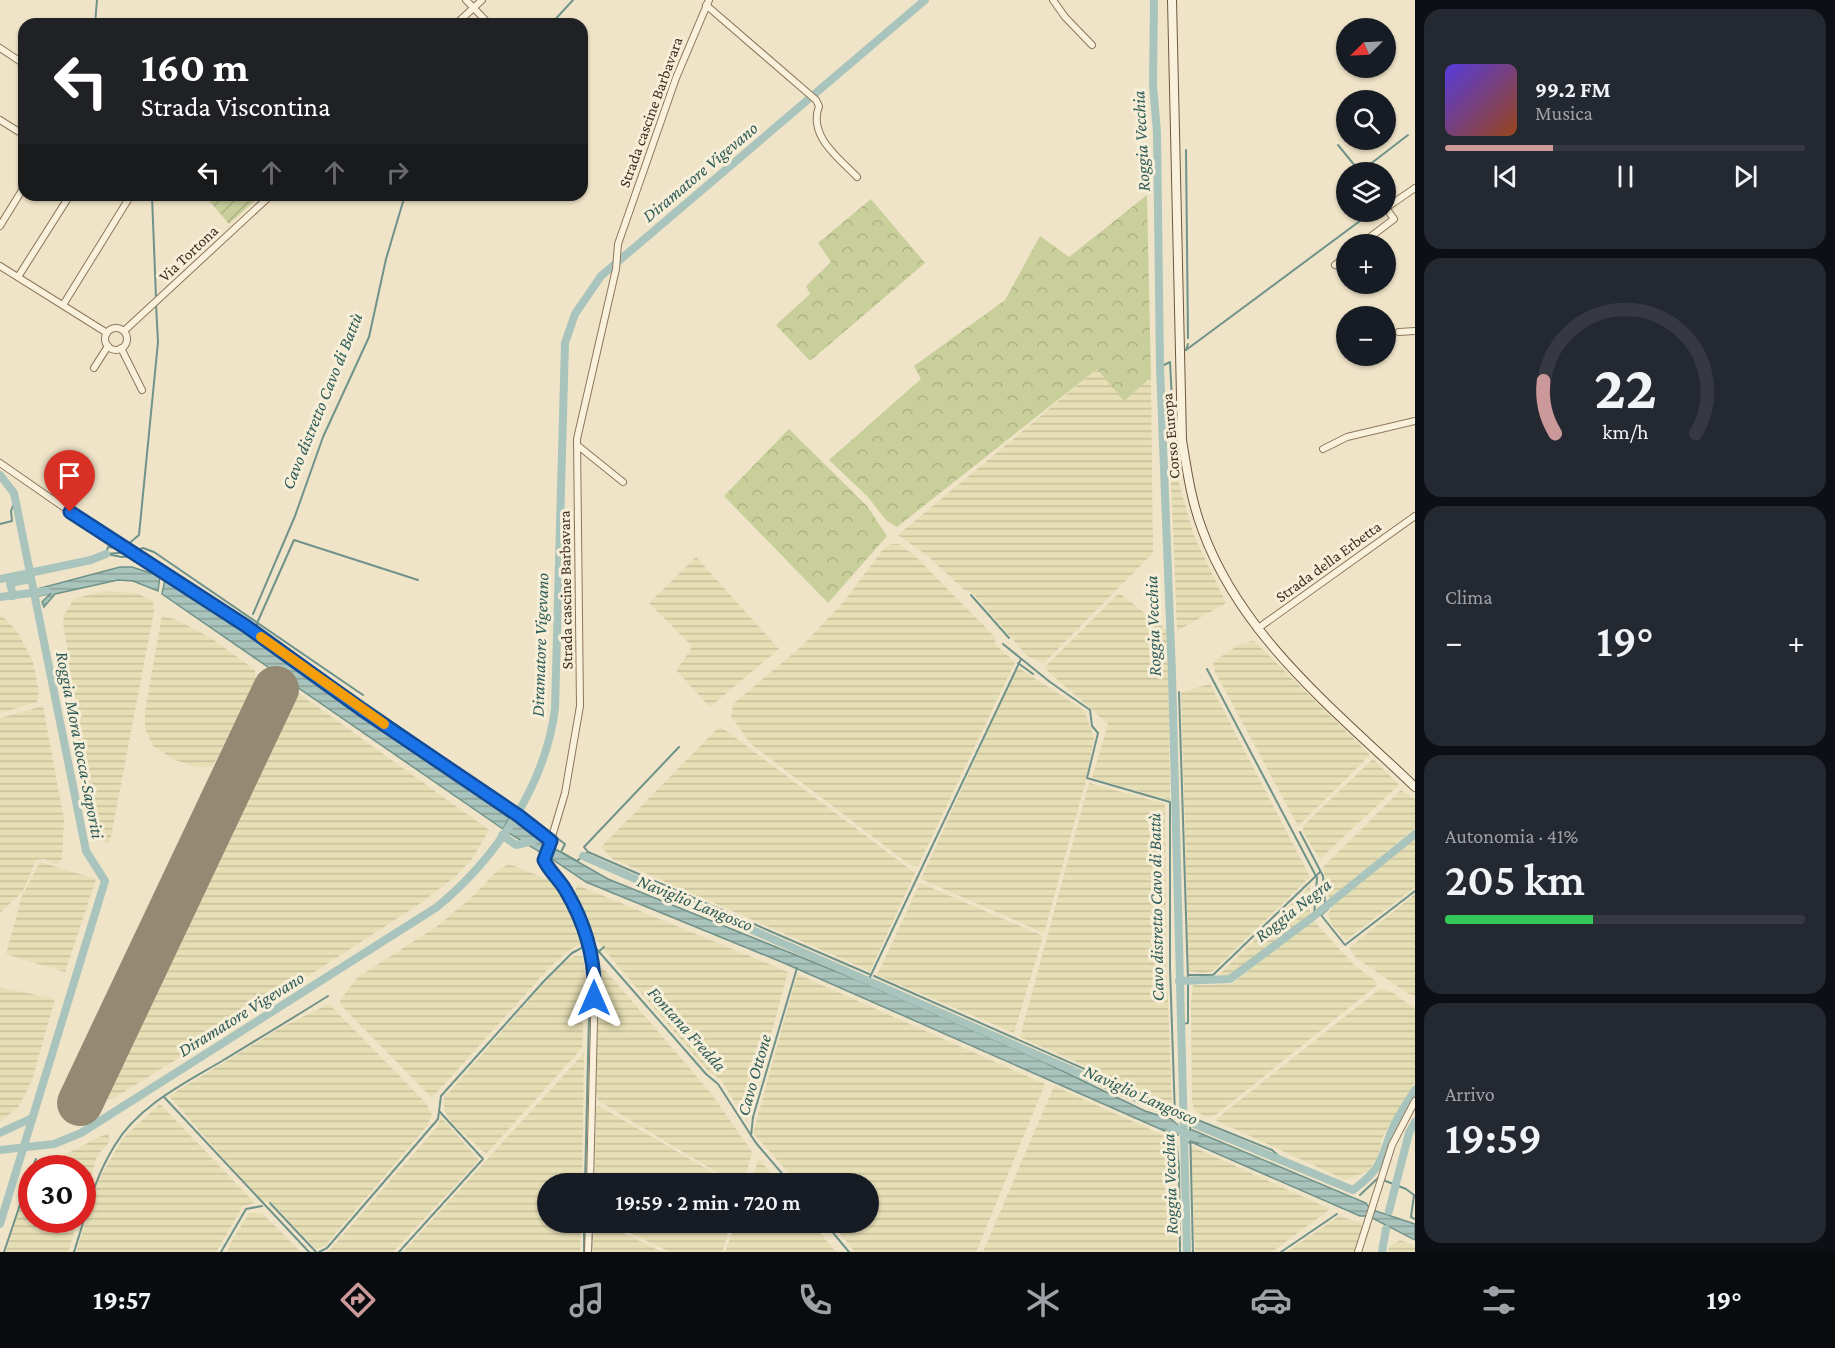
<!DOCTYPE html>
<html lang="it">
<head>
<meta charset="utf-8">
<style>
	body { margin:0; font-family:"Crimson Pro",serif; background:#242831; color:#f1f3f6; height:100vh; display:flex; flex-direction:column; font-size:22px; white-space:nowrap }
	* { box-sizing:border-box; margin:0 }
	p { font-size:20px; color:#9ea1a6 }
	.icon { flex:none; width:33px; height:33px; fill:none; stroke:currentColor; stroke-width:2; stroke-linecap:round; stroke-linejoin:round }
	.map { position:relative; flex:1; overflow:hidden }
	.side { display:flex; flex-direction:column; gap:9px; padding:9px; background:#0d0f14; width:420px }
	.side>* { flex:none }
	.hud { position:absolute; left:18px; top:18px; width:570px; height:183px; border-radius:18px; box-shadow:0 2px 4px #0004; background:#202124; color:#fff; overflow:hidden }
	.needle { width:39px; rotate:246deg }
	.tools { position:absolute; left:1336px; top:18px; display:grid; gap:12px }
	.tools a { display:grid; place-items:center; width:60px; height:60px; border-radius:50%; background:#171b24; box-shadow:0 2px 4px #0004; font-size:30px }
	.speed { position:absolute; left:18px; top:1155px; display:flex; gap:12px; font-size:30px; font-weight:700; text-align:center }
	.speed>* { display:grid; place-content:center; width:78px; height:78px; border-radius:50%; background:#171b24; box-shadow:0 2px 4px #0004; line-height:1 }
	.speed .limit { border:9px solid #d22; background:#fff; color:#111 }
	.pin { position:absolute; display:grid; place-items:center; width:51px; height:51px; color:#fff; margin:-62px -26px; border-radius:50% 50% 50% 0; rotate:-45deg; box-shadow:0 0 6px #0007 }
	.pin .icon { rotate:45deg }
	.me { position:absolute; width:66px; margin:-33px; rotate:0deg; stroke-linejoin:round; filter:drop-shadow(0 0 4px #0008) }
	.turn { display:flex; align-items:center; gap:21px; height:126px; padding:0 24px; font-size:27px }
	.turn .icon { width:78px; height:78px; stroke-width:2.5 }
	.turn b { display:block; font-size:42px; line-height:51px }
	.lanes { display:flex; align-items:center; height:57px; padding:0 24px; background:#0003; justify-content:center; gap:30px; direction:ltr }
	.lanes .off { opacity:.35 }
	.big { font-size:45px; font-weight:600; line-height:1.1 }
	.side .tile { flex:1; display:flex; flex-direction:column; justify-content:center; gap:9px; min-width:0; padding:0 21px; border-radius:18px; background:#242831 }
	.side .dial { align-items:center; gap:0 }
	.dial svg { height:156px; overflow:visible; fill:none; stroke:#363941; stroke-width:7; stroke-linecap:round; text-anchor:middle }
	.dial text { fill:#f1f3f6; stroke:none }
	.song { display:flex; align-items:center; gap:18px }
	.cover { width:72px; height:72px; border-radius:9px; background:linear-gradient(135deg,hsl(250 70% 55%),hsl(20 70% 35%)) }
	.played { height:6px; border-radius:3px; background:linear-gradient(90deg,#cc999b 30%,#363941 30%) }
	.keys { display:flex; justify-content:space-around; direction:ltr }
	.heat { display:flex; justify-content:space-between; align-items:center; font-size:33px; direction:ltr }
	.charge { height:9px; border-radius:4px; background:linear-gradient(90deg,#34c759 41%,#363941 0) }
	.trip { position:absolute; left:537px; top:1173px; width:342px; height:60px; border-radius:30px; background:#171b24; box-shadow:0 2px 4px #0004; font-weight:600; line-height:60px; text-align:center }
	.tab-bar { display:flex; height:96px; justify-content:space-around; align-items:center; background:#090b0e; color:#9ea1a6 }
	.tab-bar .icon { width:42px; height:42px }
	.tab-bar .active { color:#cc999b }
	.tab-bar b { font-size:27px; color:#f1f3f6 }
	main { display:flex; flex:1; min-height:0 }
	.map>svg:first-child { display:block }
</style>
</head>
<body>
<main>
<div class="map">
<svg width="1415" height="1252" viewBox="0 0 1415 1252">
	<defs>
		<pattern id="farmland-rules" width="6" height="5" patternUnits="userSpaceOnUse" patternTransform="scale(1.5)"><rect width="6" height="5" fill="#e6deb5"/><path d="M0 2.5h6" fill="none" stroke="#c6bf9b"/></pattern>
		<pattern id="forest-crowns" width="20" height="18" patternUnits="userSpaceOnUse" patternTransform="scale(1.5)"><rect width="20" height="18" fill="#c9cf9b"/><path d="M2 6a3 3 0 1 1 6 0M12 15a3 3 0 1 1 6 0" fill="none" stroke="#aeb285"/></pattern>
		<pattern id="garden-furrows" width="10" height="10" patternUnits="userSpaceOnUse" patternTransform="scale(1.5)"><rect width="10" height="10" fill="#c9cf9b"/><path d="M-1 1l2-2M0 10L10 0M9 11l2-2" fill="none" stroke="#aeb285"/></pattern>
		<pattern id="water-rules" width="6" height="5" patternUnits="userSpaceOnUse" patternTransform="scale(1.5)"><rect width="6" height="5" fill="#a9c4bc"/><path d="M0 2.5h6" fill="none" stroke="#8ba098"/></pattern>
	</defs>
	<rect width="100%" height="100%" fill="#f0e4c8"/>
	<g fill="url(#farmland-rules)">
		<polygon points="1097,369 1124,400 1151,377 1153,553 1044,663 1027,656 973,593 963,589 928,556 898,535"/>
		<polygon points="1176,473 1194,536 1226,603 1177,631 1171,477"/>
		<polygon points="892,544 899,544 915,556 994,636 996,645 1015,662 918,866 910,865 751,744 731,716 733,704 802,646 846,599 884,548"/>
		<polygon points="696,557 779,649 710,707 676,670 690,651 691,645 649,603"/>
		<polygon points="104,591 136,593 153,601 154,611 110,842 106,843 100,837 94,820 64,670 68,652 63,623 64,615 74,599"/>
		<polygon points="1119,593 1168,631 1170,800 1092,778 1108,724 1044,668"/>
		<polygon points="0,614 17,631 33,662 39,692 37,702 0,713"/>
		<polygon points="162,616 177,620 211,638 255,670 256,681 247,703 212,767 196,767 175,760 153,746 145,729 145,711"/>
		<polygon points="1254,641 1370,755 1298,826 1214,670 1213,662 1240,644"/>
		<polygon points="1017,667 1084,710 1094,738 1085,784 1044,933 921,879"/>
		<polygon points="1210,684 1310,877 1213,971 1203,973 1189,971 1181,692"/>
		<polygon points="290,687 489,830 472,859 456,876 418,905 221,1032 114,1098 106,1099"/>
		<polygon points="43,706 64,820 62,859 56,864 45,859 36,860 23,891 0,913 0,718"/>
		<polygon points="720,726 915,873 870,971 613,859 601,847"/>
		<polygon points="1373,759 1399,785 1320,859 1303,832 1303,826"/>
		<polygon points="1089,783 1165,804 1166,955 1172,1104 1020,1037"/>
		<polygon points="1401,790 1415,799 1415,828 1329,899 1323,867"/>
		<polygon points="1415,837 1415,887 1346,940 1332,925 1328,915 1333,905"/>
		<polygon points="40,862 96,879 65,972 6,954 22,896"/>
		<polygon points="509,864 552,881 562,893 584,942 568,951 549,968 432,1098 340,1004 341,999 358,977 436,927 470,899 497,871"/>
		<polygon points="920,883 1043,936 1014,1033 877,975"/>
		<polygon points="577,885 788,972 747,1122 721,1080 707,1070 595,939 574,894"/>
		<polygon points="1310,886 1310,915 1232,974 1221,976 1220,974"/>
		<polygon points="1415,894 1415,995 1409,994 1356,958 1349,948"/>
		<polygon points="1313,920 1354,965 1376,981 1377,985 1217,1114 1206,1117 1194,1110 1192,1102 1191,1001 1193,985 1231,984"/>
		<polygon points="574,956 583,956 585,978 582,1048 486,1154 452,1123 444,1110 444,1098 558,967"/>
		<polygon points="599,969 606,971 710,1092 752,1152 744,1183 733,1182 600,1102 596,1096"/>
		<polygon points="797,974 1045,1084 976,1252 855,1252 831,1223 868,1222 868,1184 798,1183 753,1133"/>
		<polygon points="0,987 55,999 32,1080 18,1108 0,1121"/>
		<polygon points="1381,988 1395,994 1415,1009 1415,1082 1383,1136 1377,1159 1368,1171 1346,1180 1215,1120"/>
		<polygon points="329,1004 426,1103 432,1115 427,1126 325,1246 316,1249 272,1203 261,1201 169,1096 284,1026"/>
		<polygon points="584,1053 582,1183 548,1184 548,1222 581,1223 580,1252 403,1252"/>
		<polygon points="1054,1086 1176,1141 1178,1174 1177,1252 983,1252"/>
		<polygon points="160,1104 255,1203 243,1206 216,1252 76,1252 99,1179 123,1138"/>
		<polygon points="599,1106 731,1183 595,1183 596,1107"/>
		<polygon points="441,1117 479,1160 393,1252 328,1252 437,1127"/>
		<polygon points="108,1133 110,1141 97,1156 83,1204 82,1168 37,1168 44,1160 66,1154"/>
		<polygon points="1191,1146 1330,1209 1272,1252 1195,1252"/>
		<polygon points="759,1159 780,1183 750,1183"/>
		<polygon points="31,1179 32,1220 78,1220 68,1252 6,1252 19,1209"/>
		<polygon points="249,1213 262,1213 301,1252 227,1252 231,1242"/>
		<polygon points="1339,1216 1361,1223 1363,1231 1355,1252 1287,1252"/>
		<polygon points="594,1222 603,1223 662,1252 593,1252"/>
		<polygon points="736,1222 812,1223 836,1252 725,1252"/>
		<polygon points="609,1223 731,1222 731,1223 722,1252 670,1252"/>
		<polygon points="1400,1240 1415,1246 1415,1252 1388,1252 1389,1247"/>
	</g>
	<g fill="url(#forest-crowns)">
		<polygon points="1147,195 1151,377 1124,401 1097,369 897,527 886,520 867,496 829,460 921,379 914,366 1005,300 1040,236 1069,257"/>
		<polygon points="871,199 925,263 810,361 776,325 810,294 806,286 831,262 818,243"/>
		<polygon points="789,429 867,506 887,536 828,603 724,496"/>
	</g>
	<polygon fill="url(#garden-furrows)" points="204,195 261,195 229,224"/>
	<g fill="url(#water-rules)" stroke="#6f938a" stroke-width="1.5">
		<polygon points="120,567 132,567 160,576 158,591 133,581 118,580 55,594 44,607 42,602 50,594 39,596 37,589"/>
		<polygon points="165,579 250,634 509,818 503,829 162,594"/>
		<polygon points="514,821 547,845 543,854 507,832"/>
		<polygon points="550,846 608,879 860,981 1038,1059 1145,1111 1171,1119 1178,1125 1178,1135 1167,1132 784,963 586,882 546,855"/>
		<polygon points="1190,1129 1366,1203 1370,1209 1367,1216 1360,1216 1195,1144 1190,1138"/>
		<polygon points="1373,1210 1415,1224 1415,1240 1370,1217"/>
	</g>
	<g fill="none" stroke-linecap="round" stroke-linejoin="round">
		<g stroke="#6f938a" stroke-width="2">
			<polyline points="95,24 97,0"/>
			<polyline points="551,24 573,0"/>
			<polyline points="1338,145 1360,172 1408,135"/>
			<polyline points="1186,150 1188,338"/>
			<polyline points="152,196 156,298"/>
			<polyline points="1186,350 1372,212"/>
			<polyline points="1186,350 1188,344"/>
			<polyline points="1160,367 1170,362 1175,459"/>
			<polyline points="0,524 12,521 11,511 15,501"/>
			<polyline points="126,546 139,535 158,342 156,304"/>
			<polyline points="135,551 143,548 154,552 363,695"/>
			<polyline points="106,554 108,547 122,549"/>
			<polyline points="106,554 129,552"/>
			<polyline points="106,554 122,557 135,556"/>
			<polyline points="140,555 145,554 256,627 257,624"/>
			<polyline points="9,580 10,583"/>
			<polyline points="971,595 1009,638"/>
			<polyline points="253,614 295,516 323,437 369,337 386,259 405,195"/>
			<polyline points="258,621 294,540 418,580"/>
			<polyline points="256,627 511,805"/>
			<polyline points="1003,644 1050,682 1090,710 1092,726 1098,733 1087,778 1170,802 1170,968 1175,1116"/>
			<polyline points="1018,663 1033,674"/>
			<polyline points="1207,669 1317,878 1314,916"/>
			<polyline points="1179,692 1188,979 1188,1023 1182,1024"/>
			<polyline points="525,814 565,844 561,852"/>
			<polyline points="1300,832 1323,876 1325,904 1328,909 1321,915 1345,945 1415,891"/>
			<polyline points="561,852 577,861 588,852"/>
			<polyline points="588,852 869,974"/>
			<polyline points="588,852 584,847 679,747"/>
			<polyline points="594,946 706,1074 718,1084 756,1143 791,1184"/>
			<polyline points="585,947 590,975 585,1184"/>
			<polyline points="597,953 604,947"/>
			<polyline points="1188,975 1213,975 1320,872"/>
			<polyline points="874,976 1175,1109"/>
			<polyline points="869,979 1021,659"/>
			<polyline points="164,1097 309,1252"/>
			<polyline points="1183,1114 1272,1150 1285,1162"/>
			<polyline points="1190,1123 1193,1252"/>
			<polyline points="1175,1131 1179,1166 1180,1252"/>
			<polyline points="751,1136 753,1117 797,968"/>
			<polyline points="1183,1142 1198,1143"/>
			<polyline points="32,1168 36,1159"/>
			<polyline points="1360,1195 1378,1178 1406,1189 1414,1195 1411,1217 1415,1219"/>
			<polyline points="270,1203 316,1252"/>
			<polyline points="824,1222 849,1252"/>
			<polyline points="4,1252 32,1169"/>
			<path d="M74,1252C86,1215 94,1178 115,1145C138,1106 185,1083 222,1061C258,1039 293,1018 328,996"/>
			<polyline points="221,1252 246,1209 262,1206"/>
			<polyline points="319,1252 327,1248 438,1119 441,1096 544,981 572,953 587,945"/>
			<polyline points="399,1252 483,1159 439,1111"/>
			<polyline points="584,1252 584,1222"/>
			<polyline points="591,1252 592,1228"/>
			<polyline points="1281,1252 1337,1214"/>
		</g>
		<g stroke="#a9c4bc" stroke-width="8">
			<polyline points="1154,0 1153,85 1157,132 1160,367 1172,674 1187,1252"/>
			<polyline points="0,475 14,493 86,851 105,881 0,1224"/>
			<polyline points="34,572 91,560 106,554"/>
			<polyline points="0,579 25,574"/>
			<polyline points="13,596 10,583 31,579"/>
			<polyline points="0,597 46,591"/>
			<polyline points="502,835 516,845 533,841"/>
			<polyline points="583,856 1177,1116"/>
			<polyline points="1179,981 1230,979 1314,916 1415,834"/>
			<path d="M1189,1122L1353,1190C1381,1169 1380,1162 1391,1132C1397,1117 1407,1103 1415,1090"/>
			<polyline points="1170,1126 1194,1137"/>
			<polyline points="0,1133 32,1118"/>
			<path d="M0,1150L54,1144L81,1133L437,907C496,858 545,786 555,709L565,343L575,314L601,276L925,0"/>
			<polyline points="1389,1211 1409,1133 1415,1122"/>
			<polyline points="1382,1252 1386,1229"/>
		</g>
		<polyline stroke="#968974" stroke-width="46" points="80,1103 276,689"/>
		<defs>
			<g id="street">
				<polyline points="466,0 489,24"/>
				<polyline points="1053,0 1065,17 1092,45"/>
				<path d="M706,5L816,100L819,106C808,136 838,157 857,177"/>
				<polyline points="456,24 482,0"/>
				<polyline points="0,48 24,64"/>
				<polyline points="0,120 24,135"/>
				<polyline points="0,226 24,187"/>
				<polyline points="1361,244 1394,219 1386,208 1415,188"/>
				<polyline points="1335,265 1347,256"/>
				<polyline points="0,266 107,333"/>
				<polyline points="18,277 70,195"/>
				<polyline points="63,305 131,195"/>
				<circle cx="116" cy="339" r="11"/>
				<polyline points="124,331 271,195"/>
				<polyline points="1399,332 1415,331"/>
				<polyline points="121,348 142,390"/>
				<polyline points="94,368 108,346"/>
				<polyline points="577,445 623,482"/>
				<polyline points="1323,449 1347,437 1415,421"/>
				<polyline points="0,463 85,522 247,626 361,709 519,816 551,841"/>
				<polyline points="1257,629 1415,516"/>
				<polyline points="590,1184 595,981 593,954 585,931 565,889 545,860 565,793 580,706 577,439 616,269 618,244 676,78 709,0"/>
				<polyline points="588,1252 589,1222"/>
				<polyline points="1358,1252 1392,1145 1415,1101"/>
			</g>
			<path id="secondary" d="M1172,0L1182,440C1187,470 1191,500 1202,529C1241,637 1335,710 1415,787"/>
		</defs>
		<use href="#street" stroke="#8d765c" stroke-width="8"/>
		<use href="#secondary" stroke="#6f573f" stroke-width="10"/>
		<use href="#street" stroke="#faf1dc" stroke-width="6"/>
		<use href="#secondary" stroke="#faf1dc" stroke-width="8"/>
	</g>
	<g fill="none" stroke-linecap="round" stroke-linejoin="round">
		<defs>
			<path id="route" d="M70,512L246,626L361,709L519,816L551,841L544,860C549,871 560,880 566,891C586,925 596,959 594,998"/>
		</defs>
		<use href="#route" stroke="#114b97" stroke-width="15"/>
		<use href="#route" stroke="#1a73e8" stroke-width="10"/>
		<polyline stroke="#f59e0b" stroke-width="10" points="261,637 384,724"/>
	</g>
	<g text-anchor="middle" stroke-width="6" stroke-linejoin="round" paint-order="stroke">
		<g font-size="16" fill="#3d2e20" stroke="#f7eed8">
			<text transform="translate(650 112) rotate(-70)" y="6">Strada cascine Barbavara</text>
			<text transform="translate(188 253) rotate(-43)" y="6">Via Tortona</text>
			<text transform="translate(1170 436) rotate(-95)" y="6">Corso Europa</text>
			<text transform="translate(1328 561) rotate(-36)" y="6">Strada della Erbetta</text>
			<text transform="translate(565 590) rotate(-91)" y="6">Strada cascine Barbavara</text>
		</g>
		<g font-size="18" font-style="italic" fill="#2f5d5a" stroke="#f7eed8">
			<text transform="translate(1141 141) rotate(-93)" y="6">Roggia Vecchia</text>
			<text transform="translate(700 172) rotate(-40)" y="6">Diramatore Vigevano</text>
			<text transform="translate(322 401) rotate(-68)" y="6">Cavo distretto Cavo di Battù</text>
			<text transform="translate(1153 626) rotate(-92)" y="6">Roggia Vecchia</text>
			<text transform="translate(540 645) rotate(-88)" y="6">Diramatore Vigevano</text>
			<text transform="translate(80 745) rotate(79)" y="6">Roggia Mora Rocca-Saporiti</text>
			<text transform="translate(695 903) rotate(22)" y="6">Naviglio Langosco</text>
			<text transform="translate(1156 907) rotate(-91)" y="6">Cavo distretto Cavo di Battù</text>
			<text transform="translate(1293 910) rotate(-38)" y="6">Roggia Negra</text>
			<text transform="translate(241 1014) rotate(-32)" y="6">Diramatore Vigevano</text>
			<text transform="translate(687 1029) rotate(48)" y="6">Fontana Fredda</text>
			<text transform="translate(754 1075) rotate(-74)" y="6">Cavo Ottone</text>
			<text transform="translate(1141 1095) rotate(24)" y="6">Naviglio Langosco</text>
			<text transform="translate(1170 1184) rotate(-92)" y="6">Roggia Vecchia</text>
		</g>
	</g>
</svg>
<div class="tools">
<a><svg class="needle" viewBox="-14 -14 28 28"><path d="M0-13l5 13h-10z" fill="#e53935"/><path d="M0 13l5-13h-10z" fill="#9ea1a6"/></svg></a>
<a><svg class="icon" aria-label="search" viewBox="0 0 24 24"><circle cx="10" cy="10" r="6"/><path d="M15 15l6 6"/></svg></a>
<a><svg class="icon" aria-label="layers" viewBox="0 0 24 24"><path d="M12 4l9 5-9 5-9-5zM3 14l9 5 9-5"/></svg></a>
<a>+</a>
<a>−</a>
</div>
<div class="speed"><div class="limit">30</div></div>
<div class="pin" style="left:70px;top:512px;background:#d93025"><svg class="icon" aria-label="arrive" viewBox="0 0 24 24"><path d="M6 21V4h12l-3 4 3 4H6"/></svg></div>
<svg class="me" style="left:594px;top:998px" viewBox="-20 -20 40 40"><path d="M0-17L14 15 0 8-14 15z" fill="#1a73e8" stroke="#fff" stroke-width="4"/></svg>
<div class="trip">19:59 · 2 min · 720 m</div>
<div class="hud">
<div class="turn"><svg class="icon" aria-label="left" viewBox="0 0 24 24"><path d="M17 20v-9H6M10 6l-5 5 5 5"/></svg><div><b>160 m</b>Strada Viscontina</div></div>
<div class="lanes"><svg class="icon" aria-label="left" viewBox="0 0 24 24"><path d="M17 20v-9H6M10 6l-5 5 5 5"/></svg><svg class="icon off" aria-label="ahead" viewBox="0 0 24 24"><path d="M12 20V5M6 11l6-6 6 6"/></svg><svg class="icon off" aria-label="ahead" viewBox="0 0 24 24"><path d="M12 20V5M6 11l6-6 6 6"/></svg><svg class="icon off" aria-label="right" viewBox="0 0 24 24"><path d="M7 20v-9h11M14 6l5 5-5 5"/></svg></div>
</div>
</div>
<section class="side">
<div class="tile">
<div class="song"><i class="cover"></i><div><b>99.2 FM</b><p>Musica</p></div></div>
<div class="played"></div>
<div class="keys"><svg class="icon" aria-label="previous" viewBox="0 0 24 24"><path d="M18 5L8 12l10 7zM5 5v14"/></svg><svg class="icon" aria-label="pause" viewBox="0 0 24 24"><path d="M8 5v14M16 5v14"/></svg><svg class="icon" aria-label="next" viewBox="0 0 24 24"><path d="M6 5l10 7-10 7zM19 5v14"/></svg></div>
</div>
<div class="tile dial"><svg viewBox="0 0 100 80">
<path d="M14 69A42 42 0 1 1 86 69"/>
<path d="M14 69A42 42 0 0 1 8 42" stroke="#cc999b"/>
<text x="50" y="56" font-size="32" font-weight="700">22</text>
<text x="50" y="72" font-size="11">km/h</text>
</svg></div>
<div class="tile"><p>Clima</p>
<div class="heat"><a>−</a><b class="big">19°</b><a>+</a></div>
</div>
<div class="tile"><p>Autonomia · 41%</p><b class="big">205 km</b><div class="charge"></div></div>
<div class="tile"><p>Arrivo</p><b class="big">19:59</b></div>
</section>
</main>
<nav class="tab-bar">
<b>19:57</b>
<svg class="icon active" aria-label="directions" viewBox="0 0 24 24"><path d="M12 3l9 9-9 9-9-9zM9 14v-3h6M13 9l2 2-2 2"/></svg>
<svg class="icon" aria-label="music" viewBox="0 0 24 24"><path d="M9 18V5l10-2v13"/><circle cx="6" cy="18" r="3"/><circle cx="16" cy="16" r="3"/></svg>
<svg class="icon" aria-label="phone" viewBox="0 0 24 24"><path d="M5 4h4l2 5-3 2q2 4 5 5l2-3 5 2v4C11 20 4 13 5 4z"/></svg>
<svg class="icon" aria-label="climate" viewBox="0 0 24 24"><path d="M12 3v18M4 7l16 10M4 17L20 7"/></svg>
<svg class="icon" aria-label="car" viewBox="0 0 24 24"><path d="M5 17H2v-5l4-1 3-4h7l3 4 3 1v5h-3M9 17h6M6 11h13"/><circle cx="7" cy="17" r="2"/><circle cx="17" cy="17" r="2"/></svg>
<svg class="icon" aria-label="filters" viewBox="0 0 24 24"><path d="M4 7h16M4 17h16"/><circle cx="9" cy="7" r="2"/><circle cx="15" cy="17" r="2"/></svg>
<b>19°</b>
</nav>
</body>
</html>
